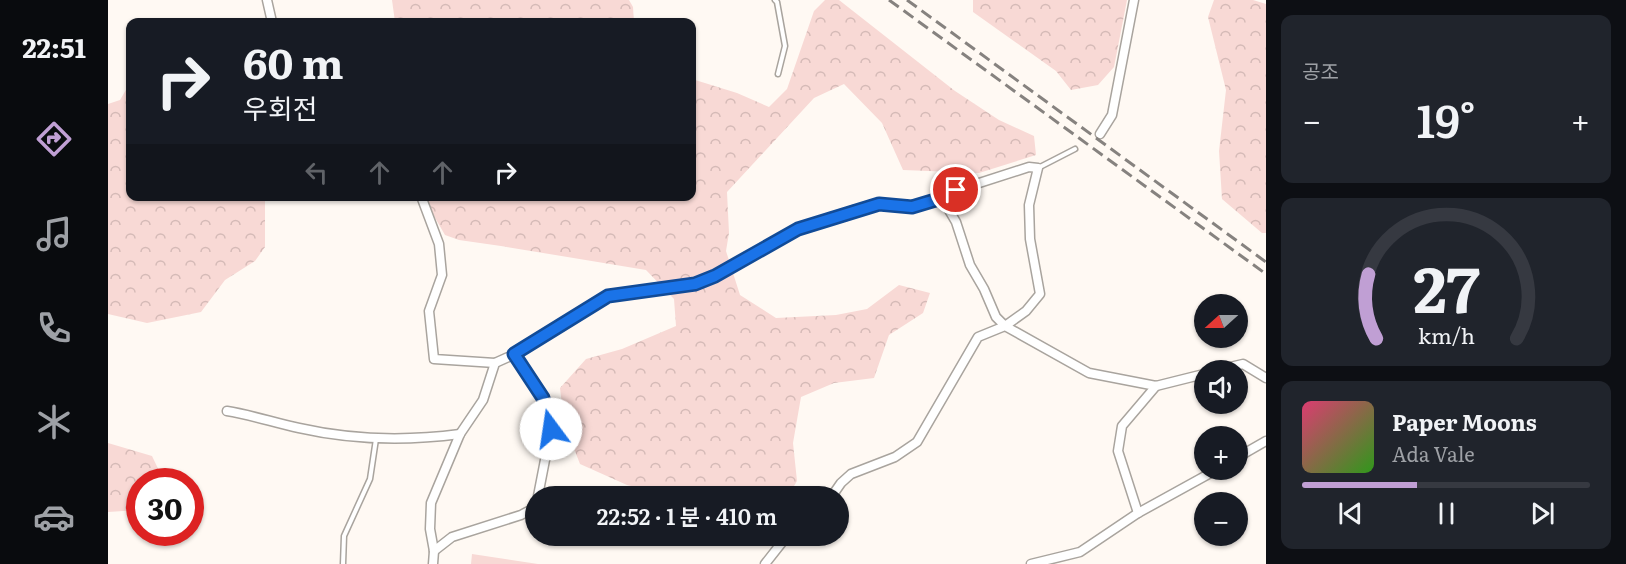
<!DOCTYPE html>
<html lang="ko">
<head>
<meta charset="utf-8">
<style>
	body { margin:0; font-family:Literata,"Noto Sans KR",serif; background:#20242c; color:#f1f3f6; height:100vh; display:flex; flex-direction:column; font-size:22px; white-space:nowrap }
	* { box-sizing:border-box; margin:0 }
	p { font-size:20px; color:#9ea1a6 }
	.icon { flex:none; width:33px; height:33px; fill:none; stroke:currentColor; stroke-width:2; stroke-linecap:round; stroke-linejoin:round }
	.map { position:relative; flex:1; overflow:hidden }
	.drawer { display:flex; flex-direction:column; gap:15px; padding:15px; background:#0d0f14; width:360px }
	.drawer>* { flex:none }
	.hud { position:absolute; left:18px; top:18px; width:570px; height:183px; border-radius:12px; box-shadow:0 2px 4px #0004; background:#171b24; color:#f1f3f6; overflow:hidden }
	.needle { width:39px; rotate:249deg }
	.fabs { position:absolute; left:1086px; top:294px; display:grid; gap:12px }
	.fabs a { display:grid; place-items:center; width:54px; height:54px; border-radius:50%; background:#171b24; box-shadow:0 2px 4px #0004; font-size:30px }
	.speed { position:absolute; left:18px; top:468px; display:flex; gap:12px; font-size:30px; font-weight:700; text-align:center }
	.speed>* { display:grid; place-content:center; width:78px; height:78px; border-radius:50%; background:#171b24; box-shadow:0 2px 4px #0004; line-height:1 }
	.speed .limit { border:9px solid #d22; background:#fff; color:#111 }
	.pin { position:absolute; display:grid; place-items:center; width:51px; height:51px; color:#fff; margin:-26px; border:3px solid #fff; border-radius:50%; box-shadow:0 2px 6px #0007 }
	.me { position:absolute; width:66px; margin:-33px; rotate:346deg; stroke-linejoin:round; filter:drop-shadow(0 0 4px #0008) }
	.turn { display:flex; align-items:center; gap:21px; height:126px; padding:0 18px; font-size:27px }
	.turn .icon { width:78px; height:78px; stroke-width:2.5 }
	.turn b { display:block; font-size:42px; line-height:51px }
	.lanes { display:flex; align-items:center; height:57px; padding:0 18px; background:#0003; justify-content:center; gap:30px; direction:ltr }
	.lanes .off { opacity:.35 }
	.big { font-size:45px; font-weight:600; line-height:1.1 }
	.drawer .card { flex:1; display:flex; flex-direction:column; justify-content:center; gap:9px; min-width:0; padding:0 21px; border-radius:12px; background:#20242c }
	.drawer .dial { align-items:center; gap:0 }
	.dial svg { height:156px; overflow:visible; fill:none; stroke:#363941; stroke-width:7; stroke-linecap:round; text-anchor:middle }
	.dial text { fill:#f1f3f6; stroke:none }
	.song { display:flex; align-items:center; gap:18px }
	.cover { width:72px; height:72px; border-radius:9px; background:linear-gradient(135deg,hsl(340 70% 55%),hsl(110 70% 35%)) }
	.played { height:6px; border-radius:3px; background:linear-gradient(90deg,#c09fd4 40%,#363941 40%) }
	.keys { display:flex; justify-content:space-around; direction:ltr }
	.heat { display:flex; justify-content:space-between; align-items:center; font-size:33px; direction:ltr }
	.trip { position:absolute; left:417px; top:486px; width:324px; height:60px; border-radius:30px; background:#171b24; box-shadow:0 2px 4px #0004; font-weight:600; line-height:60px; text-align:center }
	main { display:flex; flex:1; min-height:0 }
	.tabs { display:flex; flex-direction:column; width:108px; justify-content:space-around; align-items:center; background:#090b0e; color:#9ea1a6 }
	.tabs .icon { width:42px; height:42px }
	.tabs .on { color:#c09fd4 }
	.tabs b { font-size:27px; color:#f1f3f6 }
	.map>svg:first-child { display:block }
</style>
</head>
<body>
<main>
<nav class="tabs">
<b>22:51</b>
<svg class="icon on" aria-label="directions" viewBox="0 0 24 24"><path d="M12 3l9 9-9 9-9-9zM9 14v-3h6M13 9l2 2-2 2"/></svg>
<svg class="icon" aria-label="music" viewBox="0 0 24 24"><path d="M9 18V5l10-2v13"/><circle cx="6" cy="18" r="3"/><circle cx="16" cy="16" r="3"/></svg>
<svg class="icon" aria-label="phone" viewBox="0 0 24 24"><path d="M5 4h4l2 5-3 2q2 4 5 5l2-3 5 2v4C11 20 4 13 5 4z"/></svg>
<svg class="icon" aria-label="climate" viewBox="0 0 24 24"><path d="M12 3v18M4 7l16 10M4 17L20 7"/></svg>
<svg class="icon" aria-label="car" viewBox="0 0 24 24"><path d="M5 17H2v-5l4-1 3-4h7l3 4 3 1v5h-3M9 17h6M6 11h13"/><circle cx="7" cy="17" r="2"/><circle cx="17" cy="17" r="2"/></svg>
</nav>
<div class="map">
<svg width="1158" height="564" viewBox="0 0 1158 564">
	<defs>
		<pattern id="forest-crowns" width="20" height="18" patternUnits="userSpaceOnUse" patternTransform="scale(1.5)"><rect width="20" height="18" fill="#f8d9d5"/><path d="M2 6a3 3 0 1 1 6 0M12 15a3 3 0 1 1 6 0" fill="none" stroke="#d5bab7"/></pattern>
	</defs>
	<rect width="100%" height="100%" fill="#fff9f3"/>
	<g fill="url(#forest-crowns)">
		<polygon points="284,0 521,0 525,7 526,22 287,22"/>
		<polygon points="717,0 731,0 847,91 891,120 926,136 928,155 871,173 795,170 774,123 736,84 706,98 619,192 621,233 618,251 632,295 668,318 728,315 759,309 791,285 822,293 815,313 781,335 766,378 726,383 693,397 685,443 689,481 680,496 564,496 519,485 472,464 456,423 452,388 478,359 514,349 568,326 566,299 538,270 393,246 351,240 337,235 315,197 584,196 584,79 629,93 661,107 679,89 706,11"/>
		<polygon points="865,0 1019,0 1006,67 990,85 963,90 948,71 865,12"/>
		<polygon points="1106,0 1145,0 1158,4 1158,233 1154,233 1114,199 1111,151 1118,90 1100,17"/>
		<polygon points="22,83 22,196 157,197 157,247 147,261 117,280 93,312 39,323 0,314 0,104 12,100"/>
		<polygon points="0,443 44,456 56,481 32,482 31,510 0,512"/>
	</g>
	<polygon fill="#f8d9d5" points="364,554 430,564 363,564"/>
	<g fill="none" stroke-linecap="round" stroke-linejoin="round">
		<defs>
			<g id="lane">
				<polyline points="667,0 669,2 677,46 670,74"/>
				<polyline points="930,168 967,149"/>
				<polyline points="235,564 236,536 262,479 268,439"/>
			</g>
			<g id="street">
				<polyline points="159,0 164,22"/>
				<polyline points="992,134 1004,115 1026,0"/>
				<polyline points="313,196 331,244 334,275 321,311 326,359 387,363 407,354 500,296 587,284 607,276 690,229 746,210 771,204 804,207 834,198"/>
				<polyline points="407,354 435,398 443,429 430,496"/>
				<polyline points="1109,370 1135,364 1158,378"/>
				<path d="M119,411C144,415 167,423 191,428C244,440 299,441 352,434"/>
				<polyline points="1130,457 1158,441"/>
				<polyline points="724,496 733,483 743,474 787,457 809,442 870,337 897,326 918,311 932,294 922,239 921,205 930,168 921,167 865,185 860,188 848,190 834,198 848,222 862,265 876,289 888,317 897,326 981,373 1048,386 1096,374"/>
				<polyline points="1030,513 1010,451 1014,426 1048,386"/>
				<polyline points="326,551 344,537 413,515 428,507"/>
				<polyline points="325,564 326,551 322,529 323,503 352,434 375,400 387,363"/>
				<polyline points="657,564 679,536"/>
				<polyline points="923,564 972,552 1030,513 1108,470"/>
			</g>
		</defs>
		<use href="#lane" stroke="#a9a49e" stroke-width="7"/>
		<use href="#street" stroke="#a9a49e" stroke-width="11"/>
		<use href="#lane" stroke="#fff" stroke-width="4"/>
		<use href="#street" stroke="#fff" stroke-width="8"/>
		<g stroke="#86827f" stroke-width="3" stroke-dasharray="12 6" stroke-linecap="butt">
			<polyline points="781,0 1158,274"/>
			<polyline points="799,0 1158,262"/>
		</g>
	</g>
	<g fill="none" stroke-linecap="round" stroke-linejoin="round">
		<defs>
			<polyline id="route" points="443,429 435,398 406,354 500,296 587,284 607,276 690,229 771,204 804,207 834,198 848,190"/>
		</defs>
		<use href="#route" stroke="#114b97" stroke-width="15"/>
		<use href="#route" stroke="#1a73e8" stroke-width="10"/>
	</g>
</svg>
<div class="fabs">
<a><svg class="needle" viewBox="-14 -14 28 28"><path d="M0-13l5 13h-10z" fill="#e53935"/><path d="M0 13l5-13h-10z" fill="#9ea1a6"/></svg></a>
<a><svg class="icon" aria-label="sound" viewBox="0 0 24 24"><path d="M4 9h4l5-4v14l-5-4H4zM17 9q2 3 0 6"/></svg></a>
<a>+</a>
<a>−</a>
</div>
<div class="speed"><div class="limit">30</div></div>
<div class="pin" style="left:848px;top:190px;background:#d93025"><svg class="icon" aria-label="arrive" viewBox="0 0 24 24"><path d="M6 21V4h12l-3 4 3 4H6"/></svg></div>
<svg class="me" style="left:443px;top:429px" viewBox="-20 -20 40 40"><circle r="19" fill="#fff"/><path d="M0-13L10 11 0 6-10 11z" fill="#1a73e8"/></svg>
<div class="trip">22:52 · 1 분 · 410 m</div>
<div class="hud">
<div class="turn"><svg class="icon" aria-label="right" viewBox="0 0 24 24"><path d="M7 20v-9h11M14 6l5 5-5 5"/></svg><div><b>60 m</b>우회전</div></div>
<div class="lanes"><svg class="icon off" aria-label="left" viewBox="0 0 24 24"><path d="M17 20v-9H6M10 6l-5 5 5 5"/></svg><svg class="icon off" aria-label="ahead" viewBox="0 0 24 24"><path d="M12 20V5M6 11l6-6 6 6"/></svg><svg class="icon off" aria-label="ahead" viewBox="0 0 24 24"><path d="M12 20V5M6 11l6-6 6 6"/></svg><svg class="icon" aria-label="right" viewBox="0 0 24 24"><path d="M7 20v-9h11M14 6l5 5-5 5"/></svg></div>
</div>
</div>
<section class="drawer">
<div class="card"><p>공조</p>
<div class="heat"><a>−</a><b class="big">19°</b><a>+</a></div>
</div>
<div class="card dial"><svg viewBox="0 0 100 80">
<path d="M14 69A42 42 0 1 1 86 69"/>
<path d="M14 69A42 42 0 0 1 10 36" stroke="#c09fd4"/>
<text x="50" y="56" font-size="32" font-weight="700">27</text>
<text x="50" y="72" font-size="11">km/h</text>
</svg></div>
<div class="card">
<div class="song"><i class="cover"></i><div><b>Paper Moons</b><p>Ada Vale</p></div></div>
<div class="played"></div>
<div class="keys"><svg class="icon" aria-label="previous" viewBox="0 0 24 24"><path d="M18 5L8 12l10 7zM5 5v14"/></svg><svg class="icon" aria-label="pause" viewBox="0 0 24 24"><path d="M8 5v14M16 5v14"/></svg><svg class="icon" aria-label="next" viewBox="0 0 24 24"><path d="M6 5l10 7-10 7zM19 5v14"/></svg></div>
</div>
</section>
</main>
</body>
</html>
